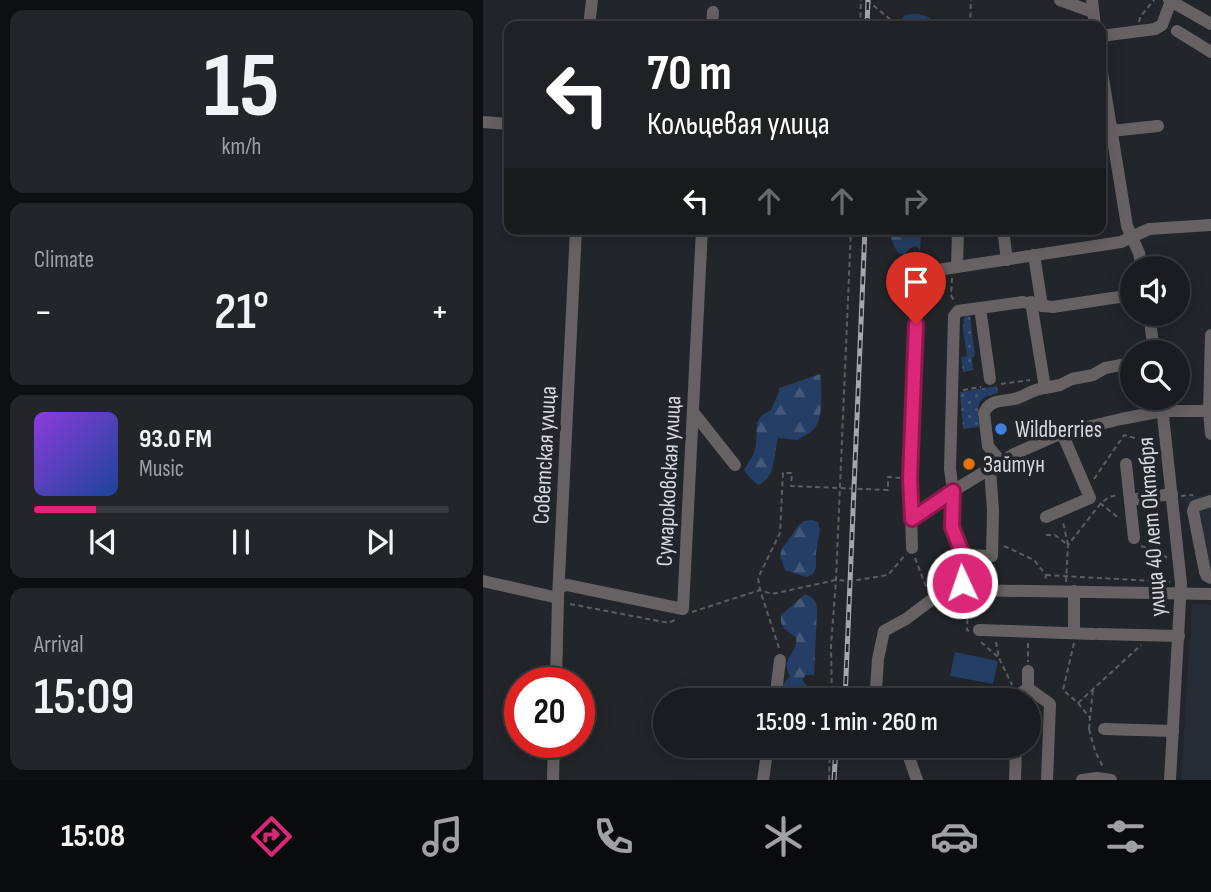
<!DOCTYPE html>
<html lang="en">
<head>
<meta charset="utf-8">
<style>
	body { margin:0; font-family:"Sofia Sans Condensed",sans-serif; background:#232528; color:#f1f3f6; height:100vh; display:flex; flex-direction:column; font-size:26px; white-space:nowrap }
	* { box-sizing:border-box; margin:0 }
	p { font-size:23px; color:#9fa1a4 }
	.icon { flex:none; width:38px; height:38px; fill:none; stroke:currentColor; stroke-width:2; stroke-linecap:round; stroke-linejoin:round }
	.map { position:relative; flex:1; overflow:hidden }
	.details { display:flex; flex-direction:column; gap:10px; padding:10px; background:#0e0f11; width:483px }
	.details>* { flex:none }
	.banner { position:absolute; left:21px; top:21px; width:602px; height:214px; border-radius:14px; box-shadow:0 4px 18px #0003,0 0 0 2px #383a3d; background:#202124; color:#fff; overflow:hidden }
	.fabs { position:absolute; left:637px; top:256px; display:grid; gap:14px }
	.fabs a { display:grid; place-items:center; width:70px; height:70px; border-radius:50%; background:#1a1c1f; box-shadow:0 4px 18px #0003,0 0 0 2px #383a3d; font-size:35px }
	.speed { position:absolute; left:21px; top:667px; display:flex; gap:14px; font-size:35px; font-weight:700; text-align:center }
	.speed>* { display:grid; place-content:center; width:91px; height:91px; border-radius:50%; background:#1a1c1f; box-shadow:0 4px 18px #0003,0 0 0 2px #383a3d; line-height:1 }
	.speed .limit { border:10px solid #d22; background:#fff; color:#111 }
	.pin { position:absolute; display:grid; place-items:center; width:60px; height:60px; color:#fff; margin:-72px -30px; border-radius:50% 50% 50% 0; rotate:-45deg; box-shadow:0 0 7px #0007 }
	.pin .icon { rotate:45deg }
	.me { position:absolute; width:77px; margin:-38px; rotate:357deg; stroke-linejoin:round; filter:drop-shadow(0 0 5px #0008) }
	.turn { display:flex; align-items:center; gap:24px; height:147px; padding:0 28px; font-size:32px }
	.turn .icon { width:91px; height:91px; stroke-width:2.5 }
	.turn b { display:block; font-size:49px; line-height:60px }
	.lanes { display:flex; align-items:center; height:66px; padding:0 28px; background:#0003; justify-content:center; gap:35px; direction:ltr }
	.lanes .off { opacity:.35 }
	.big { font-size:52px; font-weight:600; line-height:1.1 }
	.details .card { flex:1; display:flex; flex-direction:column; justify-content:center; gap:10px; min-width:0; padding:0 24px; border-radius:14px; background:#232528 }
	.details .dial { align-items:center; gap:0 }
	.dial b { font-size:91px; line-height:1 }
	.song { display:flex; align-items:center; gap:21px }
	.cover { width:84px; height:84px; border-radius:10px; background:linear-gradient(135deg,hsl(270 70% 55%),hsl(220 70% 35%)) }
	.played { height:7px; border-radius:4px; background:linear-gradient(90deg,#db2777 15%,#383a3d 15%) }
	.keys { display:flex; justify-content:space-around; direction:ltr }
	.heat { display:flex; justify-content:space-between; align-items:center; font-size:38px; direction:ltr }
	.trip { position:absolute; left:170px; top:688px; width:388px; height:70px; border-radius:35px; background:#1a1c1f; box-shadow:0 4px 18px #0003,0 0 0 2px #383a3d; font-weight:600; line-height:70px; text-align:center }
	.tab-bar { display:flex; height:112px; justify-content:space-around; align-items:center; background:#0a0b0c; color:#9fa1a4 }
	.tab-bar .icon { width:49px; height:49px }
	.tab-bar .current { color:#db2777 }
	.tab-bar b { font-size:32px; color:#f1f3f6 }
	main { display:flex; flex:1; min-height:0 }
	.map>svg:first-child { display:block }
</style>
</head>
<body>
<main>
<section class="details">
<div class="card dial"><b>15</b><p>km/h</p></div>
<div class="card"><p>Climate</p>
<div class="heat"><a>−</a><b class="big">21°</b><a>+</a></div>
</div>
<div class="card">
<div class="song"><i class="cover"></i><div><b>93.0 FM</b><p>Music</p></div></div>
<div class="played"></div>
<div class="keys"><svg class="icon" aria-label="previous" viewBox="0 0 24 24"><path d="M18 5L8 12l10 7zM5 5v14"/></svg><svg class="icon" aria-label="pause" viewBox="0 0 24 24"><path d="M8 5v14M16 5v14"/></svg><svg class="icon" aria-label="next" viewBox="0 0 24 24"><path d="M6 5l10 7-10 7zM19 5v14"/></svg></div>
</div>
<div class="card"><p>Arrival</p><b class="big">15:09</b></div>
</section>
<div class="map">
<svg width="728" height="780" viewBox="0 0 728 780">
	<defs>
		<pattern id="forest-firs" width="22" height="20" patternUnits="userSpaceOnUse" patternTransform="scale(1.75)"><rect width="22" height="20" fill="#253e65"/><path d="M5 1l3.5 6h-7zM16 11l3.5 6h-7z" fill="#44597a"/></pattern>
		<pattern id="park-dots" width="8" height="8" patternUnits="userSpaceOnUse" patternTransform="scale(1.75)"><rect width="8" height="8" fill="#253e65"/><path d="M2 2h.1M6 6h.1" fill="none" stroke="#44597a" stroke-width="1.8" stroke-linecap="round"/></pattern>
	</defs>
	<rect width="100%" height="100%" fill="#222529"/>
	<g fill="#262c36">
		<polygon points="728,495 728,583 718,581 702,497"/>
		<polygon points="709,603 728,605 728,780 698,780"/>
	</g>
	<g fill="url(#forest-firs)">
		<path d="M430,14C440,14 448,16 452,26H418L417,20L422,15Z"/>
		<path d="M408,229H438L437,251L433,246L426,249L422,255L415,253C411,246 406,238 408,229Z"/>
		<path d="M337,374C339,386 340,416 333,426C330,432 320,436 315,440L295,438C290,455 294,477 275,485L267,478L261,470L271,453L273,444L274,423L279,415L288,410L295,394L296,388Z"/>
		<polygon points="328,520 335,522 337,530 333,552 333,568 329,575 323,577 302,570 297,556 299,549 315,526 321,521"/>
		<path d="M322,594C331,598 334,601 334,611L331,675H323L319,680L329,692L332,700H298L297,688L307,676C296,657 316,654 313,637C303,631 297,628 298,615Z"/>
	</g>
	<g fill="url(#park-dots)">
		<polygon points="487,316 492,356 489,357 490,370 480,372 478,357 484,356 480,330 481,317"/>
		<path d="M514,386L515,393C491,398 495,406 496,427L480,429L477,392Z"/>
	</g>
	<polygon fill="#253e65" points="472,652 515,661 510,684 467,676"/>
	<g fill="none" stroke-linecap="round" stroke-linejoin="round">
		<g stroke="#5b5e62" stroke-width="2" stroke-dasharray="5 3.5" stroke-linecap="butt">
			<polyline points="384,0 415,26"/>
			<polyline points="656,22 657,17 671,0"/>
			<polyline points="377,26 378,0"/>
			<polyline points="487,26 488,0"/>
			<polyline points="469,278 468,295 472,303"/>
			<polyline points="518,384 547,380"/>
			<polyline points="480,390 498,387"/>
			<polyline points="611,479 641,435 673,444"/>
			<polyline points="698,496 710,495"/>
			<polyline points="617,503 637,519"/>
			<polyline points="563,535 572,535 585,545 580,522"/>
			<polyline points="521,546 551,560 563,575 562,580"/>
			<polyline points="658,546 678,552 684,558"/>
			<polyline points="432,558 444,589"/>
			<polyline points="563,575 687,582"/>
			<polyline points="583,582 585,545 618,503 626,497 635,495"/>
			<polyline points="485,602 484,630 486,631"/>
			<polyline points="87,604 186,623 194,619"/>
			<polyline points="209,612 277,590 289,594 353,580 368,581 405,575 423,554"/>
			<polyline points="498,642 516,658"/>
			<polyline points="513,642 516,658 529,685"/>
			<polyline points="545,643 545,662"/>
			<polyline points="591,643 580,690 595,703 607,718"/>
			<polyline points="296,648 277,590 275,578 297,533 300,473 309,473 308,486 405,490 405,477 417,478"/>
			<polyline points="349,700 348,646 353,580 368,229"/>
			<polyline points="595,703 658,645"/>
			<polyline points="606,729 612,751 620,767"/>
			<polyline points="606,729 610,689"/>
			<polyline points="346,780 347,746"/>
		</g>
		<g stroke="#666263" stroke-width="12">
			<polyline points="577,0 610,12"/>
			<polyline points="609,0 612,26"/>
			<polyline points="686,0 728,24"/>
			<polyline points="106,26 109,0"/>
			<polyline points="229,26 230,12"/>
			<polyline points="694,31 728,52"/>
			<polyline points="618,36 672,29 679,25 688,1"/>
			<polyline points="618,66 644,226 656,253 659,268"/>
			<polyline points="0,122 26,124"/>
			<polyline points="628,131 675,126"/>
			<polyline points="520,229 524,260"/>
			<polyline points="474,267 475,229"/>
			<polyline points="559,306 570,307 649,295"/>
			<polyline points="497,308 507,379"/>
			<polyline points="666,313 671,352"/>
			<polyline points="728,335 726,411 728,434"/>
			<polyline points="562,388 577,385 589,379 610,375 622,368 649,363"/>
			<polyline points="678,397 698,583 687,780"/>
			<polyline points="210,412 252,465"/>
			<path d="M518,462L505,446L501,413C507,398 522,402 535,398C545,394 551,389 562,388L548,302"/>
			<polyline points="643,464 651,538"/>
			<polyline points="647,500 689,494"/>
			<polyline points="728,501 712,506 710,511 722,572 724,576 728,578"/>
			<polyline points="563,517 607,498 579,433"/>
			<polyline points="429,519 470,491 531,454 579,433 638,419 680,411 728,411"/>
			<polyline points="429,548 427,478 435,273 638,242 666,229 728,225"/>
			<polyline points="480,555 509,556 510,511 507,469"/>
			<polyline points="0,581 75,598"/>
			<polyline points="76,587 84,585 200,609 219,229"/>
			<polyline points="479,590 480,555 469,527 470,491 467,469 471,316 475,311 540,302 559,306 551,255"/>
			<polyline points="496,630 610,634"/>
			<polyline points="591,633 591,591"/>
			<polyline points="615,634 696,636"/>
			<polyline points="545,671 545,688"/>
			<polyline points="73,682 75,598 93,229"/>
			<polyline points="292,700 297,660"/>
			<polyline points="397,700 393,689 395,659 401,631 423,619 451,598 479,590 728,594"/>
			<polyline points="534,700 534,696 545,688 567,704 564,780"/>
			<polyline points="621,729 690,731"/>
			<polyline points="422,746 434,780"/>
			<polyline points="70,780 71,742"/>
			<polyline points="280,780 285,746"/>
			<polyline points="532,780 533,746"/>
			<polyline points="599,780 614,778 628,780"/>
		</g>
		<defs>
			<g id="rail">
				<polyline points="384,26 385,0"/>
				<polyline points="362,700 382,229"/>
				<polyline points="351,780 353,746"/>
			</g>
		</defs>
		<use href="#rail" stroke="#a5a7aa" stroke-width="5"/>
		<use href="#rail" stroke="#222529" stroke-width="2.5" stroke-dasharray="8" stroke-linecap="butt"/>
	</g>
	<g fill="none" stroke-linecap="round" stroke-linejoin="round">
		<defs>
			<polyline id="route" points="433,324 427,478 429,519 470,491 469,527 480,555 479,583"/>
		</defs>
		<use href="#route" stroke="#8e194d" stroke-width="18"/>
		<use href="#route" stroke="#db2777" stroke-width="12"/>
	</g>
	<circle fill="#3f7fe0" stroke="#222529" stroke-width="2.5" cx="518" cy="429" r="7"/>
	<circle fill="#e8710a" stroke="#222529" stroke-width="2.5" cx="486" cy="464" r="7"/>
	<g text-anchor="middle" stroke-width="7" stroke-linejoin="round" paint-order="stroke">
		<g font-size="23" fill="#d7d9dc" stroke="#222529" text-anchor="start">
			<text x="532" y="437">Wildberries</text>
			<text x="500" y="472">Зайтун</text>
		</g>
		<g font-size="23" fill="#d7d9dc" stroke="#222529">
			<text transform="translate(61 455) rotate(-87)" y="8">Советская улица</text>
			<text transform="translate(185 481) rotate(-87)" y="8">Сумароковская улица</text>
			<text transform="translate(668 527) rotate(-94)" y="8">улица 40 лет Октября</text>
		</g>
	</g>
</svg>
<div class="fabs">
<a><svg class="icon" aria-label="sound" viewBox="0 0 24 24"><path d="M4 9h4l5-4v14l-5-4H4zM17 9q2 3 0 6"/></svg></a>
<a><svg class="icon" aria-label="search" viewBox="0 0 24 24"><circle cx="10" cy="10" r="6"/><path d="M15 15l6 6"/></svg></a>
</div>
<div class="speed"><div class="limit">20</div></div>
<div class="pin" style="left:433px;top:324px;background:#d93025"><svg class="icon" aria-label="arrive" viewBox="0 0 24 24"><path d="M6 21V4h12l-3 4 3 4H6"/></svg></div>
<svg class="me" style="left:479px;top:583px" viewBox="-20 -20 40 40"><circle r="17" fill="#db2777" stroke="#fff" stroke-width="3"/><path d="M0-11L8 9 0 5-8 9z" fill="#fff"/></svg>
<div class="trip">15:09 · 1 min · 260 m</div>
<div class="banner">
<div class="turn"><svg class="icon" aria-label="left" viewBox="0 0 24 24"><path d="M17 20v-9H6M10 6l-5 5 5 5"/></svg><div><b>70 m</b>Кольцевая улица</div></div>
<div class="lanes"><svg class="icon" aria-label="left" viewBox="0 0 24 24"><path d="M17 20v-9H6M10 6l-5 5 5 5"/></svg><svg class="icon off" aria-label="ahead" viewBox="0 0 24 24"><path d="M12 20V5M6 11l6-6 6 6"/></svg><svg class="icon off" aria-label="ahead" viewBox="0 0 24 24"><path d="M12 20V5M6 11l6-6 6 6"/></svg><svg class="icon off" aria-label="right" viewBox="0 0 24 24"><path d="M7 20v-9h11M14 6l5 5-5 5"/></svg></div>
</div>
</div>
</main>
<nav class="tab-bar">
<b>15:08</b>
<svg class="icon current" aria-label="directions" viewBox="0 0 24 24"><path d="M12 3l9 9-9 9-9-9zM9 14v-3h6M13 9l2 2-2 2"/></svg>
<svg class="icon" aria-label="music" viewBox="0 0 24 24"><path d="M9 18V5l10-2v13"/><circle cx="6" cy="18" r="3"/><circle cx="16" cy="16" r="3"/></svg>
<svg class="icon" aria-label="phone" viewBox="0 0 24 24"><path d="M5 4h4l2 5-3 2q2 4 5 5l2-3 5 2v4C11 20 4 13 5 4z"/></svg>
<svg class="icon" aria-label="climate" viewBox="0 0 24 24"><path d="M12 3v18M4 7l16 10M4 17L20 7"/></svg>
<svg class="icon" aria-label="car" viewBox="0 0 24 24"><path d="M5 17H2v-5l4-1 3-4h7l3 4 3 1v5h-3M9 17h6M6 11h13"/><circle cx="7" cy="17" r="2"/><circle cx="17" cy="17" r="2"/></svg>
<svg class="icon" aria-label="filters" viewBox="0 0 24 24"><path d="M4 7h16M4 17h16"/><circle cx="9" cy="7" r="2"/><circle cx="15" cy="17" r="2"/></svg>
</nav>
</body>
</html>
